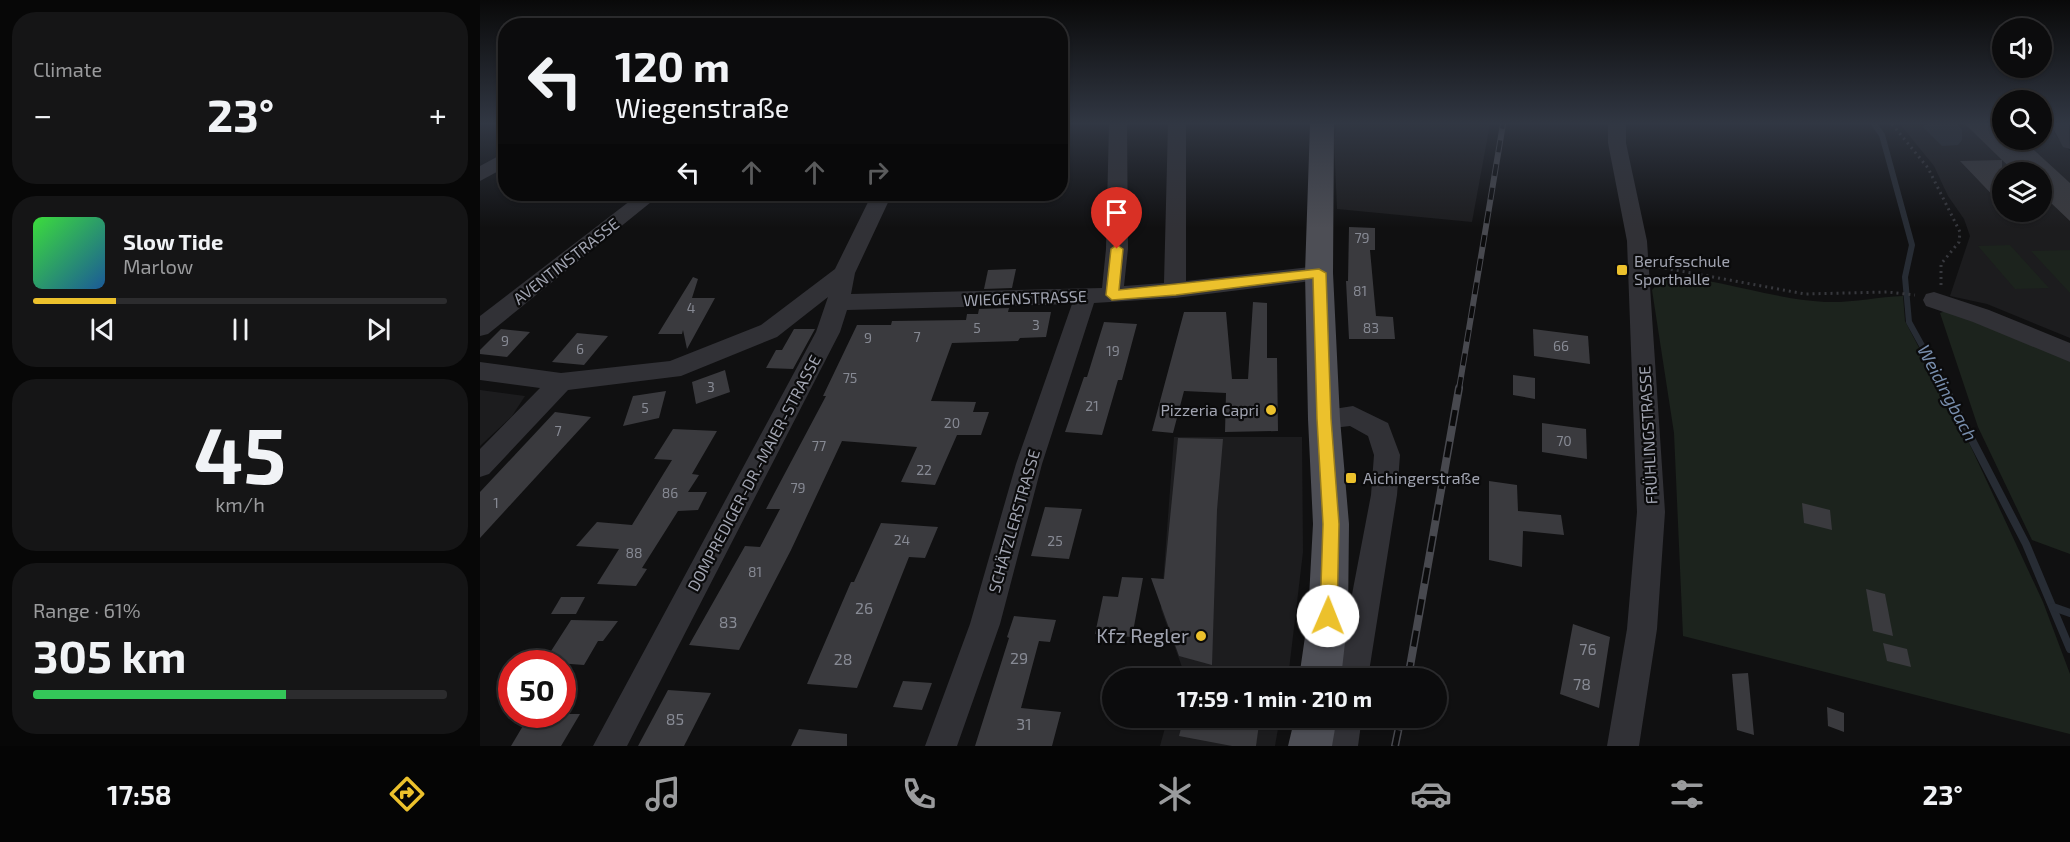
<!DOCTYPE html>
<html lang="en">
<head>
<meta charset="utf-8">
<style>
	body { margin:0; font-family:"Exo 2",sans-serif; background:#151516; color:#f1f3f6; height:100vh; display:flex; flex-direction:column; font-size:22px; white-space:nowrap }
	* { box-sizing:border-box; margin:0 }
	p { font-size:20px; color:#9a9b9d }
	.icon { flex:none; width:33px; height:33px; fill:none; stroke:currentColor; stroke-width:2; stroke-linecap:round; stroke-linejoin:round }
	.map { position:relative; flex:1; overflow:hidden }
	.panel { display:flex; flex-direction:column; gap:12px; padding:12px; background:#070707; width:480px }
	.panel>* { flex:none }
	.banner { position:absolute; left:18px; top:18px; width:570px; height:183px; border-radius:24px; box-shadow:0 2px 4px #0004,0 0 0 2px #2c2c2e; background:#0c0c0d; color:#f1f3f6; overflow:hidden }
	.tools { position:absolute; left:1512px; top:18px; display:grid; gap:12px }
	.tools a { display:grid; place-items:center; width:60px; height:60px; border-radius:50%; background:#0c0c0d; box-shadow:0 2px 4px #0004,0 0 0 2px #2c2c2e; font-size:30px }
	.speed { position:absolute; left:18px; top:650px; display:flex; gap:12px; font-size:30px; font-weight:700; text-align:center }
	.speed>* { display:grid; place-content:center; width:78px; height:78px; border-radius:50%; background:#0c0c0d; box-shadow:0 2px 4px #0004,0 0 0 2px #2c2c2e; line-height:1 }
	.speed .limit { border:9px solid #d22; background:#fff; color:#111 }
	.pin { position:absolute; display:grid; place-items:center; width:51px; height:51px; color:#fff; margin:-62px -26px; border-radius:50% 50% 50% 0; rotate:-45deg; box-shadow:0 0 6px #0007 }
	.pin .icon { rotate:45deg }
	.me { position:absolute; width:66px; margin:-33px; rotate:1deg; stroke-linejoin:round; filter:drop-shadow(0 0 4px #0008) }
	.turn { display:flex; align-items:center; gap:21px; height:126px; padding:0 18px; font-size:27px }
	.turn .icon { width:78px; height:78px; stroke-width:2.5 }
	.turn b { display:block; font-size:42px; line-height:51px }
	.lanes { display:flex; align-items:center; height:57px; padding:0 18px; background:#0003; justify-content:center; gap:30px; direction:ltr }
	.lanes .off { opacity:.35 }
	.big { font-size:45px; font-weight:700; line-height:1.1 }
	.panel .tile { flex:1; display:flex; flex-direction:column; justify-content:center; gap:9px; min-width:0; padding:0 21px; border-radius:24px; background:#151516 }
	.panel .dial { align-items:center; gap:0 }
	.dial b { font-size:78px; line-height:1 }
	.song { display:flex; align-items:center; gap:18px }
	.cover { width:72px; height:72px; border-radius:9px; background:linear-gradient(135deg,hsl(120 70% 55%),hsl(210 70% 35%)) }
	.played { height:6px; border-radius:3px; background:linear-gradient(90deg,#ecc12c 20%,#2c2c2e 20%) }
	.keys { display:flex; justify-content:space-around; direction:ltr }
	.heat { display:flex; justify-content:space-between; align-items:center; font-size:33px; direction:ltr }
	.charge { height:9px; border-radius:4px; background:linear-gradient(90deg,#34c759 61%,#2c2c2e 0) }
	.trip { position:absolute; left:622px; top:668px; width:345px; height:60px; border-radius:30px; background:#0c0c0d; box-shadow:0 2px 4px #0004,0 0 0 2px #2c2c2e; font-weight:700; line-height:60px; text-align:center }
	.tabs { display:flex; height:96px; justify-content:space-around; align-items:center; background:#050505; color:#9a9b9d }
	.tabs .icon { width:42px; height:42px }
	.tabs .active { color:#ecc12c }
	.tabs b { font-size:27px; color:#f1f3f6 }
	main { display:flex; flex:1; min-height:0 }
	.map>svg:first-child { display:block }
</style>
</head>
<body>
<main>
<section class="panel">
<div class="tile"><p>Climate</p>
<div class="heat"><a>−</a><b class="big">23°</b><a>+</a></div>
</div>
<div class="tile">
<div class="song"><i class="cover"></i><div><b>Slow Tide</b><p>Marlow</p></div></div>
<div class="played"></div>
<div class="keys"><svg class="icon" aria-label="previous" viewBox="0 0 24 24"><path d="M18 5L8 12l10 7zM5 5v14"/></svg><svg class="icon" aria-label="pause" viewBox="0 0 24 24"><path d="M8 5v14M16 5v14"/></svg><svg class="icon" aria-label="next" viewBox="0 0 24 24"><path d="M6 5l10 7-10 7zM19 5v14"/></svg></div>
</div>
<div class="tile dial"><b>45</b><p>km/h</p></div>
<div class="tile"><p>Range · 61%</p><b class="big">305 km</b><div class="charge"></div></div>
</section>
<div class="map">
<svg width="1590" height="746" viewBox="0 0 1590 746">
	<rect width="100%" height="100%" fill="#101011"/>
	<g fill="#1c1c1e" fill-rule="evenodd">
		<polygon points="857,124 1010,124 992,222 857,209 854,140"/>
		<path d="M1420,124H1522V140H1562V124H1572L1575,135L1590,151V338L1507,304L1470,296L1490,236L1484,219L1468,196L1454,166ZM1522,172H1562V212H1522Z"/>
		<polygon points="0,390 45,396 32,416 0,446"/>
		<polygon points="694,437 822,437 823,552 808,678 699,678 702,667 681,609"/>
		<polygon points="688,717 800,717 795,746 680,746"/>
	</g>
	<g fill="#1c231d">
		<polygon points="1530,245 1569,288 1535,289 1498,246"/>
		<polygon points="1590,250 1590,293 1551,251"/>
		<path d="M1185,276C1238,278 1291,299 1345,302C1371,303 1397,297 1423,296L1425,321L1490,445L1563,602L1590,674V734L1203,636L1194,433L1172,290Z"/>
		<polygon points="1471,309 1590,357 1590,554 1552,540 1498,427 1460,313"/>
	</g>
	<polygon fill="#272c34" points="1445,124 1477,124 1482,130 1482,140 1478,145 1462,146 1443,127"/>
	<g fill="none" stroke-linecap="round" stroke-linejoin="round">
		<polyline stroke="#272c34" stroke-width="6" points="1394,124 1402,135 1432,245 1425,277 1429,322 1466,389"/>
		<g stroke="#272c34" stroke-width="8">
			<polyline points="1465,388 1546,544 1590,649"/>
			<polyline points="1573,607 1590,613"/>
		</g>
	</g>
	<g fill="#3a3a3e">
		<polygon points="1485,124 1522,124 1522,140 1543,140 1590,183 1590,221 1570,202 1562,203 1562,172 1535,172 1522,160 1522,205 1480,161 1522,160"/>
		<polygon points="869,227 895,228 895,250 890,250 896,316 913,317 915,339 869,339 866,281 868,281"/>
		<polygon points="536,269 532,288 504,289 508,270"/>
		<polygon points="213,277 218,279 212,298 235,298 207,349 203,330 202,334 178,334"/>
		<polygon points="773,302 787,303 787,358 797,358 798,431 745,432 746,393 704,391 693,433 672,431 704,312 746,312 752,379 768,379"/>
		<polygon points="529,308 528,312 571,312 566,337 540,338 538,341 472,343 451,401 496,402 493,412 509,412 501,435 477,435 455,485 421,482 437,447 362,441 311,550 259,650 209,645 265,546 280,547 300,509 286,509 346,396 343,396 377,325 411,325 412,321 486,320 487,314 498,314 499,309"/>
		<polygon points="624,322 657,324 642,380 638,380 622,435 585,432 604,377 607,377"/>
		<polygon points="21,329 50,332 27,357 0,354 0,350"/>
		<polygon points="314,329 335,329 313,369 286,368 296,350 302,350"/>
		<polygon points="1053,329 1108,336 1110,364 1054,356"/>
		<polygon points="97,333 128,336 104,365 72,362"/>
		<polygon points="245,370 250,392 216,404 212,382"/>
		<polygon points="1033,375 1055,378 1055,399 1033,395"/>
		<polygon points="186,391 179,418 143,426 153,396"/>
		<polygon points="75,412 111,417 0,538 0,492"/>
		<polygon points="1062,423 1106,429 1107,459 1062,452"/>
		<polygon points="193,429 237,431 212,474 219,475 208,492 227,492 218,510 198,511 162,568 167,569 156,586 117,584 139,549 96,546 117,522 152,525 192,460 174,459"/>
		<polygon points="698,438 743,439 737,510 732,665 699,656 671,578 684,579"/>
		<polygon points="1009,481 1037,485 1038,511 1081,515 1084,535 1043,531 1042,567 1009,560"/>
		<polygon points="1322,503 1350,510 1352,530 1324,523"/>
		<polygon points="565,507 602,509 589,559 551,556"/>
		<polygon points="401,523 458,527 445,558 429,557 377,688 327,684 371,582 374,582"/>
		<polygon points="642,577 663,578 652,637 615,634 623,596 638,597"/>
		<polygon points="1386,589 1405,594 1413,636 1393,631"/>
		<polygon points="81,597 105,597 96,614 71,614"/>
		<polygon points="534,616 576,620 570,642 559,641 541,708 581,712 572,746 495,746 529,638 527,637"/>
		<polygon points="91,620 138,621 123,641 118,641 104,665 64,662"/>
		<polygon points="1093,624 1130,637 1119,708 1080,694"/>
		<polygon points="1403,643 1427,649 1431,667 1407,661"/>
		<polygon points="1268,673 1274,735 1257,730 1252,674"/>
		<polygon points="423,681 452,683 442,710 413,707"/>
		<polygon points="188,690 231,693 204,746 158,746"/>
		<polygon points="1347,707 1364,713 1364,732 1348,726"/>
		<polygon points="50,714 100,714 81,746 31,746"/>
		<polygon points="704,717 780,717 776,746 752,746 699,736"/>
		<polygon points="319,729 367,734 367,746 311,746"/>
	</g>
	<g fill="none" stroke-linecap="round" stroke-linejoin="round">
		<g stroke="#37383d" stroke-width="3" stroke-dasharray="2 4" stroke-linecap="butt">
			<polyline points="1412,124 1448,168 1480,232 1479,242 1461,264 1461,285"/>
			<polyline points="1179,267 1325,294 1407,292 1435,295"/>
		</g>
		<g fill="#313136" fill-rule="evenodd">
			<polygon points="629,124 647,124 648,249 644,286 684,283 688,124 706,124 706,281 839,266 847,268 850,273 847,278 839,280 695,298 614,303 562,464 520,624 477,746 445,746 490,624 536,464 592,304 367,310 360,332 147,746 113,746 336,332 348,297 297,337 201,376 88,390 9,474 0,477 0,449 60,388 0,380 0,362 81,373 190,361 281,325 355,269 392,194 412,194 375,273 371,294 622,288 626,249"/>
			<polygon points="1128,124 1146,124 1146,143 1167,241 1185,512 1177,629 1159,746 1127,746 1147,629 1157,512 1147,241 1128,143"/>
			<polygon points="1571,124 1589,124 1590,149 1583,147"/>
			<polygon points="26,152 26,167 0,181 0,166"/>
			<polygon points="159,194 181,194 8,334 0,336 0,316"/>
			<polygon points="1454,292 1509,310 1590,343 1590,362 1493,322 1446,306 1443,300 1446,294"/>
			<polygon points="873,406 908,423 920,455 917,495 888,678 856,678 891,495 894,455 888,436 870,426 844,429 835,426 831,419 835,412"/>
			<polygon points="850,717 882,717 878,746 846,746"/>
		</g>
		<g fill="#4d4e55" fill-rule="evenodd">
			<polygon points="830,124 854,124 853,273 860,419 869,524 868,616 861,678 819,678 828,616 833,524 828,419 825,273"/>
			<polygon points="815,717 857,717 852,746 808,746"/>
		</g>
		<defs>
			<polyline id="rail-far1" points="979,389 1023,124"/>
			<g id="rail">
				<polyline points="928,678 979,388"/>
				<polyline points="915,746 921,717"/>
			</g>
		</defs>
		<use href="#rail-far1" stroke="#48494f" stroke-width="6"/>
		<use href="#rail" stroke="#48494f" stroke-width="8"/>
		<use href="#rail-far1" stroke="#0b0b0c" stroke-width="4" stroke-dasharray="12" stroke-linecap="butt"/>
		<use href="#rail" stroke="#0b0b0c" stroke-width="5" stroke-dasharray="16" stroke-linecap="butt"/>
	</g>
	<linearGradient id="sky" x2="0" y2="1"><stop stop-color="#090909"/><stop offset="0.54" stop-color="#313743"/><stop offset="1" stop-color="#313743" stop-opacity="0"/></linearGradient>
	<rect width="1590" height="228" fill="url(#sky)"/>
	<polygon fill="#ecc12c" stroke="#997d1d" stroke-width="1.5" points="637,245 643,249 639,290 839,269 846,273 851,419 859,524 857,616 854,621 848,624 842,621 840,616 843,524 837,419 833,278 696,295 632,300 626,295 631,249"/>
	<g fill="#ecc12c" stroke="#0b0b0c" stroke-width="2">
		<rect x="1136" y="264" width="12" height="12" rx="3"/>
		<circle cx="791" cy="410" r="6"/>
		<rect x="865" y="472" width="12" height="12" rx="3"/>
		<circle cx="721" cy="636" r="6"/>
	</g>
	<g text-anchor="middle" stroke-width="4.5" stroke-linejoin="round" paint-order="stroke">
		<g font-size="14" fill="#878a94">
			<text x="882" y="243">79</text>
			<text x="880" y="296">81</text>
			<text x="211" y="313">4</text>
			<text x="556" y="330">3</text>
			<text x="497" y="333">5</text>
			<text x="891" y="333">83</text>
			<text x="437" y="342">7</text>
			<text x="388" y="343">9</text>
			<text x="25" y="346">9</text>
			<text x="1081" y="351">66</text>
			<text x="100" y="354">6</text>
			<text x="633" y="356">19</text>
			<text x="370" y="383">75</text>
			<text x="231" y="392">3</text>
			<text x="612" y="411">21</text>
			<text x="165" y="413">5</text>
			<text x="472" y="428">20</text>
			<text x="78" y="436">7</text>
			<text x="1084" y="446">70</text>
			<text x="339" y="451">77</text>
			<text x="444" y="475">22</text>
			<text x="318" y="493">79</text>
			<text x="190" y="498">86</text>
			<text x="16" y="508">1</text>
			<text x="422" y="545">24</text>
			<text x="575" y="546">25</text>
			<text x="154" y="558">88</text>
			<text x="275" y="577">81</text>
		</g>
		<g font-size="16" fill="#a1a4b1" stroke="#0b0b0c">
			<text transform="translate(86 261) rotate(-38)" y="6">AVENTINSTRASSE</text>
			<text transform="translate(545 298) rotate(-2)" y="6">WIEGENSTRASSE</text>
			<text transform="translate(1168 435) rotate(-93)" y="6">FRÜHLINGSTRASSE</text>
			<text transform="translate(274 473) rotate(-62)" y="6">DOMPREDIGER-DR.-MAIER-STRASSE</text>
			<text transform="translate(534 521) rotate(-74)" y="6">SCHÄTZLERSTRASSE</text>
		</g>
		<g font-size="16" fill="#a1a4b1" stroke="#0b0b0c" text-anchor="start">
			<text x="1154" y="267">Berufsschule<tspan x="1154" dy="18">Sporthalle</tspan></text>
			<text x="779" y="416" text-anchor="end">Pizzeria Capri</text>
			<text x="883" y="484">Aichingerstraße</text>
		</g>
		<g font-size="16" fill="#878a94">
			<text x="384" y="614">26</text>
			<text x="248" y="628">83</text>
			<text x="1108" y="655">76</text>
			<text x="539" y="664">29</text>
			<text x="363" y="665">28</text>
			<text x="1102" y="690">78</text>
			<text x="195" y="725">85</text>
			<text x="544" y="730">31</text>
		</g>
		<g font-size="18" font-style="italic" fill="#788ead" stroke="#0b0b0c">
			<text transform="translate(1467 393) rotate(62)" y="6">Weidingbach</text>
		</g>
		<g font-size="20" fill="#a1a4b1" stroke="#0b0b0c" text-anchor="end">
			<text x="709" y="643">Kfz Regler</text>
		</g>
	</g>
</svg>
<div class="tools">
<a><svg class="icon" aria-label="sound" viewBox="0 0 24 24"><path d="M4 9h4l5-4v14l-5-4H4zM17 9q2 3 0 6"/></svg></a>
<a><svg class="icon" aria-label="search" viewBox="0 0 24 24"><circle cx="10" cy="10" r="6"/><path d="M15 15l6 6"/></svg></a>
<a><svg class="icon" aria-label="layers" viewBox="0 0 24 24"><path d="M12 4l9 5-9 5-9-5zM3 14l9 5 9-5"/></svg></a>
</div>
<div class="speed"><div class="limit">50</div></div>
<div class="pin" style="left:637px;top:249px;background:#d93025"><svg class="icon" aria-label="arrive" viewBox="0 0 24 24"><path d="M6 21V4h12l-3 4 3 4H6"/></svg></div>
<svg class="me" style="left:848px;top:616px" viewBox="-20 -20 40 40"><circle r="19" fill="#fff"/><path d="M0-13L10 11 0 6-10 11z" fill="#ecc12c"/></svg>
<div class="trip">17:59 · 1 min · 210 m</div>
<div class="banner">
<div class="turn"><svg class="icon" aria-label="left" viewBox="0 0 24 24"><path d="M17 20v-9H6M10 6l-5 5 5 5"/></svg><div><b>120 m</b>Wiegenstraße</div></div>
<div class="lanes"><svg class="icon" aria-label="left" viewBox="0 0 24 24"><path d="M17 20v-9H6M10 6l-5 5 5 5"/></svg><svg class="icon off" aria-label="ahead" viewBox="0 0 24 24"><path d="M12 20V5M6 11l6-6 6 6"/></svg><svg class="icon off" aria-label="ahead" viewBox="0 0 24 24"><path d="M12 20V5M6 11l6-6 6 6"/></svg><svg class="icon off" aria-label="right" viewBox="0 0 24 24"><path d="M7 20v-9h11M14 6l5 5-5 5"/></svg></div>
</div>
</div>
</main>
<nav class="tabs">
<b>17:58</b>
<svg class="icon active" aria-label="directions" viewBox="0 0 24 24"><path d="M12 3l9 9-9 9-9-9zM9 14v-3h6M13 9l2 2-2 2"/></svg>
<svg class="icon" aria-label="music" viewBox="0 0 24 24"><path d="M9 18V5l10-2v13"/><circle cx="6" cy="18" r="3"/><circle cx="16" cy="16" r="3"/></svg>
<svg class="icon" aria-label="phone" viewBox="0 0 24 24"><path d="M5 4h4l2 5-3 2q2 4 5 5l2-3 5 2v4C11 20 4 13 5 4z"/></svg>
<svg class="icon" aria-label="climate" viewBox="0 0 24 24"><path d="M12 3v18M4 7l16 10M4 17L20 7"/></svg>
<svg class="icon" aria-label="car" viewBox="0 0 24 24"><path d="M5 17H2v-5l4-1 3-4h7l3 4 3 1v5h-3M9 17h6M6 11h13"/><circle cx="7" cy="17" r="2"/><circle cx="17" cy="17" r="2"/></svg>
<svg class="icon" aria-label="filters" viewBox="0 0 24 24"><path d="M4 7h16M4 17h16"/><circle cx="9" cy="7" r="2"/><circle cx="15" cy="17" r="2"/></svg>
<b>23°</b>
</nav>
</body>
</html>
